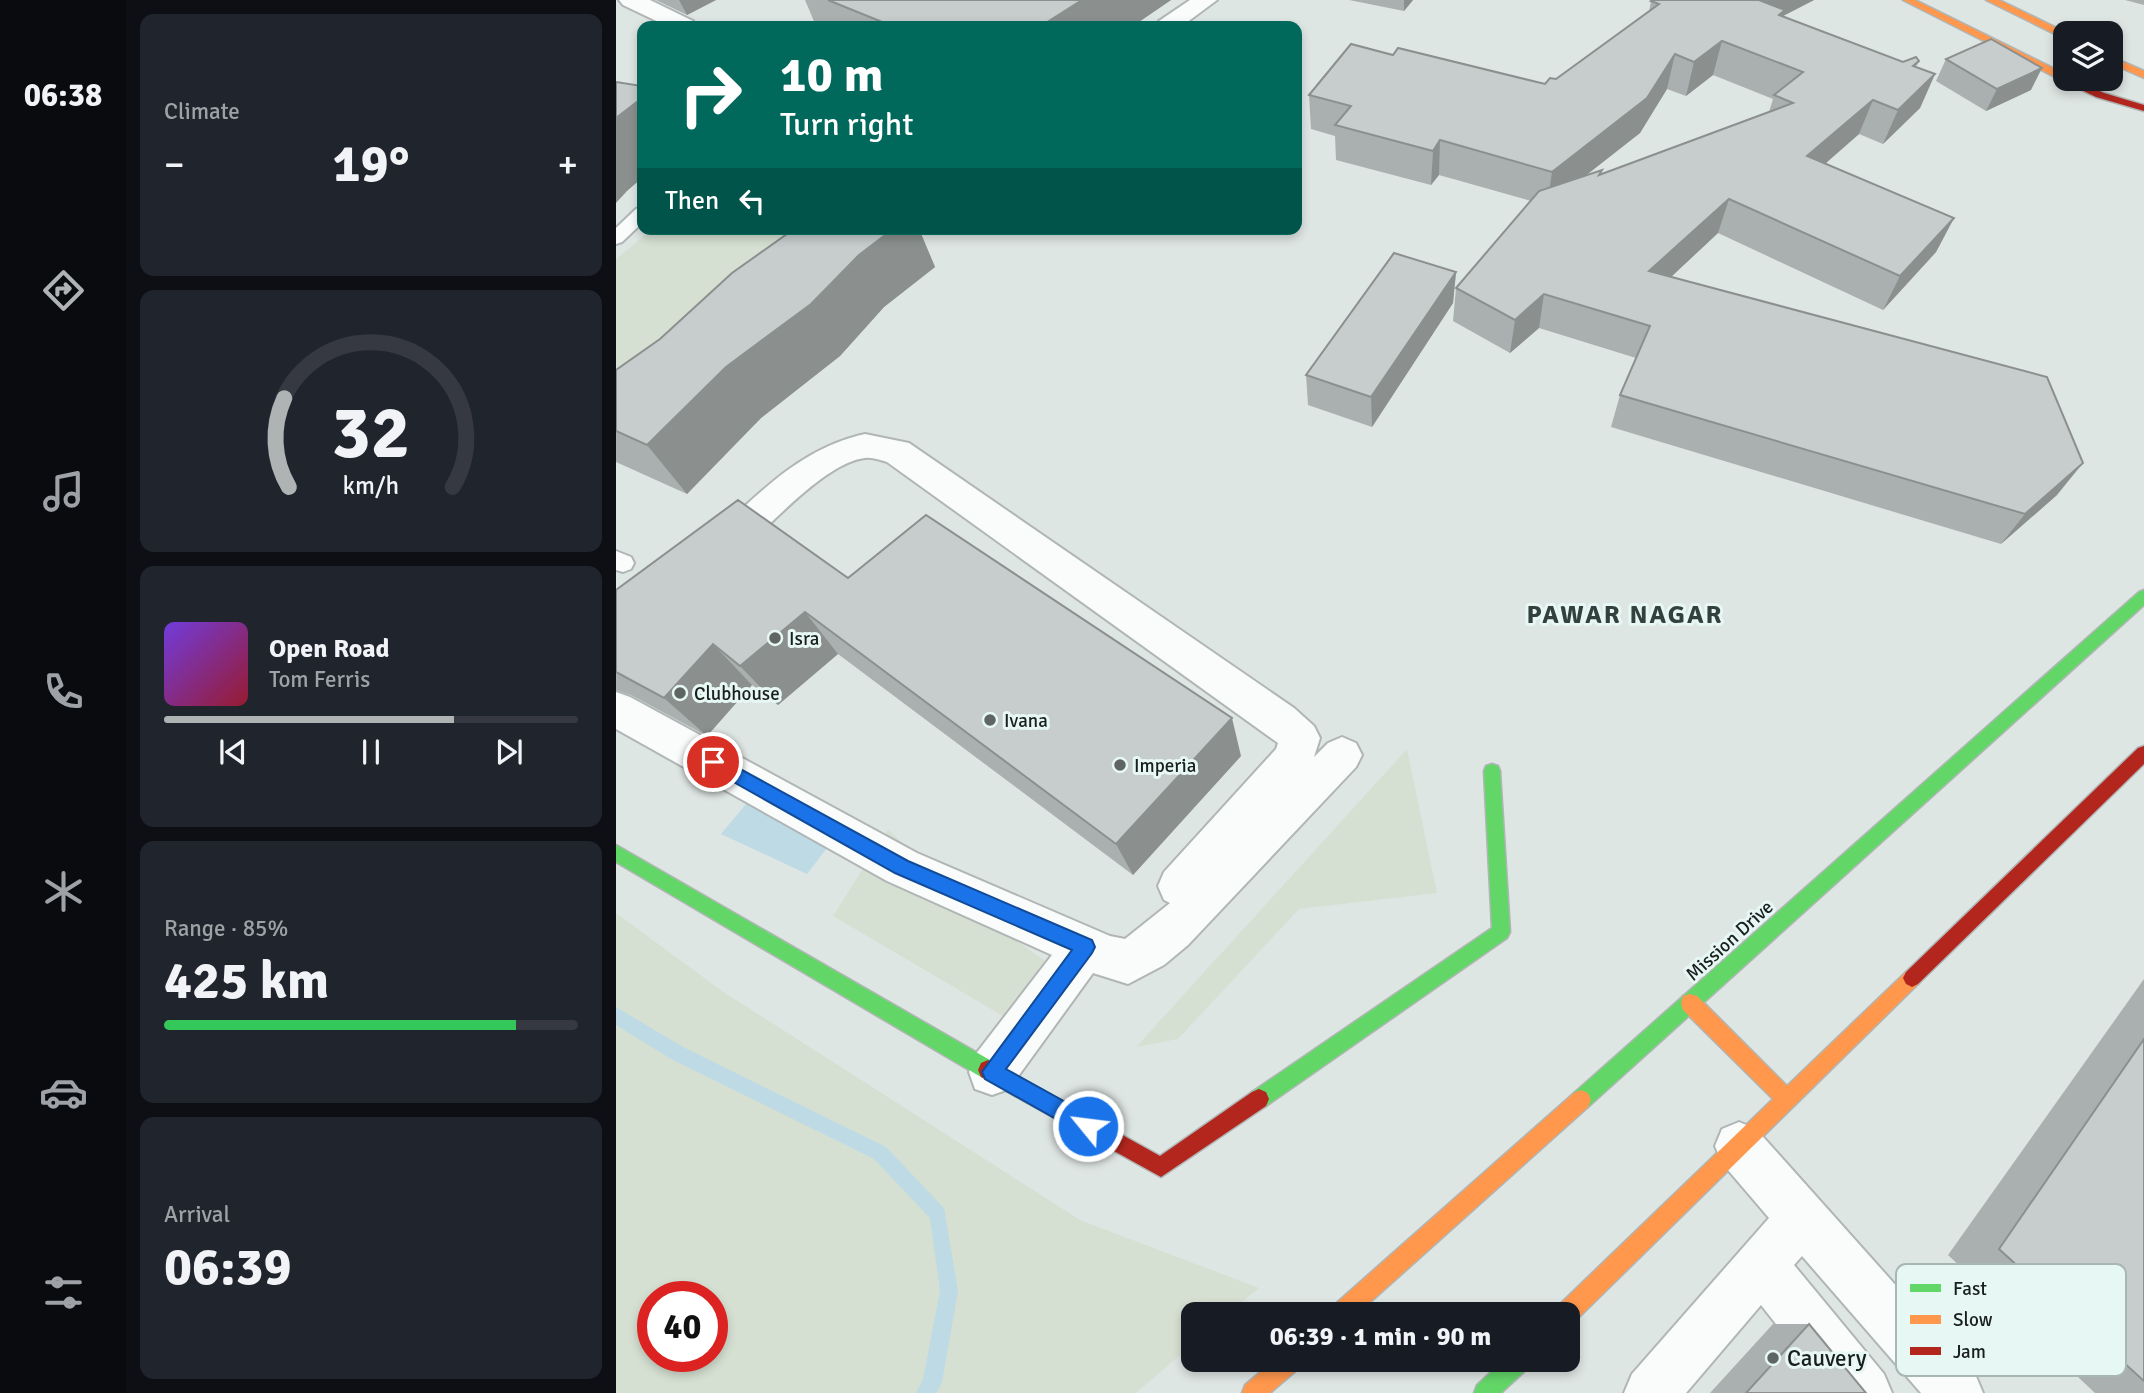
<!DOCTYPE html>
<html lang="en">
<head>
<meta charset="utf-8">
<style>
	body { margin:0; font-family:Signika,sans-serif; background:#20242c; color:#f1f3f6; height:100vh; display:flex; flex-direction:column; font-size:26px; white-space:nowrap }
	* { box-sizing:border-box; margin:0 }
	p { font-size:23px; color:#9ea1a6 }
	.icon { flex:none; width:38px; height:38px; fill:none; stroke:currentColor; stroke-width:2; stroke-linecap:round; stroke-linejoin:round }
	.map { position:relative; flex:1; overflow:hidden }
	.drawer { display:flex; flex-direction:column; gap:14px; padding:14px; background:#0d0f14; width:490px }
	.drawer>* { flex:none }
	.banner { position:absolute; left:21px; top:21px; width:665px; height:214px; border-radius:14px; box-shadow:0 4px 10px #0003; background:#00695c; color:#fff; overflow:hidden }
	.controls { position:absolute; left:1437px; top:21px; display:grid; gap:14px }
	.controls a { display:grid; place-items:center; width:70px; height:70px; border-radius:14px; background:#171b24; box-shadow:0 4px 10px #0003; font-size:35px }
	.speed { position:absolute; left:21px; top:1281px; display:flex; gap:14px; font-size:35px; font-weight:700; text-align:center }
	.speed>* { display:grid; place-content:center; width:91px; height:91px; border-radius:50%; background:#171b24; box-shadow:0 4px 10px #0003; line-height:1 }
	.speed .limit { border:10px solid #d22; background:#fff; color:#111 }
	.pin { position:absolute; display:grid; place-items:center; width:60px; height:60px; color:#fff; margin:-30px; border:4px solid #fff; border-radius:50%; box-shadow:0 2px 7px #0007 }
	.me { position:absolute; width:77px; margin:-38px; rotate:299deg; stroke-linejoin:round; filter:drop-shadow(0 0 5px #0008) }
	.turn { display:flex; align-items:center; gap:24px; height:147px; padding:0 28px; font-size:32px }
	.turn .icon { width:91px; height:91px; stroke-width:2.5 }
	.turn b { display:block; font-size:49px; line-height:60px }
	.then { display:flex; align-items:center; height:66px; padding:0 28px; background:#0003; gap:14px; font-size:26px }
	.big { font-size:52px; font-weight:700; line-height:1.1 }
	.drawer .widget { flex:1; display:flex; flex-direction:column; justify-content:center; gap:10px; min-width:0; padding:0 24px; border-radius:14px; background:#20242c }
	.drawer .dial { align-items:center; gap:0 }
	.dial svg { height:182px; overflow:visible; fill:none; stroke:#363941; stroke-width:7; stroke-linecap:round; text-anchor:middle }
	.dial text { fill:#f1f3f6; stroke:none }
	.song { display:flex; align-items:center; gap:21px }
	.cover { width:84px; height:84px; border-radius:10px; background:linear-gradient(135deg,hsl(260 70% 55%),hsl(350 70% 35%)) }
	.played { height:7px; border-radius:4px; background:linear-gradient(90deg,#afb3b4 70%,#363941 70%) }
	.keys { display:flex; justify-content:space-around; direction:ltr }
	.heat { display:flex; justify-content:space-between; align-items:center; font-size:38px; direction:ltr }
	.charge { height:10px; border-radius:5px; background:linear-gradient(90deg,#34c759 85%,#363941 0) }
	.trip { position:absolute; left:565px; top:1302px; width:399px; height:70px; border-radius:14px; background:#171b24; box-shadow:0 4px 10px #0003; font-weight:700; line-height:70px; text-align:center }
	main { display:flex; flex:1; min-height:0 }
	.dock { display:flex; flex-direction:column; width:126px; justify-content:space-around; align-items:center; background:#090b0e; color:#9ea1a6 }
	.dock .icon { width:49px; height:49px }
	.dock .current { color:#afb3b4 }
	.dock b { font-size:32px; color:#f1f3f6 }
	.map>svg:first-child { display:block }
</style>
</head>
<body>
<main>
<nav class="dock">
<b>06:38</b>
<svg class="icon current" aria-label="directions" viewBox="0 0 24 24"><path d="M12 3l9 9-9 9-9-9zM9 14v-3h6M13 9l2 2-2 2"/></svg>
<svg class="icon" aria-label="music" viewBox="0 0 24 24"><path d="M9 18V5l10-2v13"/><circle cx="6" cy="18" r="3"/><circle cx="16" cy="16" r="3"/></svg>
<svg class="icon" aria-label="phone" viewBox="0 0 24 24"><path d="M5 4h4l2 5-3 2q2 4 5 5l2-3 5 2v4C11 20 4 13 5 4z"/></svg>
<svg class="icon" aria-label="climate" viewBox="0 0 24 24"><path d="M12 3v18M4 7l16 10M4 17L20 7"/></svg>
<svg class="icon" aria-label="car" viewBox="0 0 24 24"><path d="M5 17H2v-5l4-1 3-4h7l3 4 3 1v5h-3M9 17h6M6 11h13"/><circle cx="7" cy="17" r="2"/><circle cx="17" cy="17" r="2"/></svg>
<svg class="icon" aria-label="filters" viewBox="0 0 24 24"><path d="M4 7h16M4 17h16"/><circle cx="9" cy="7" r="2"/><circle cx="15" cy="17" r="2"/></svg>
</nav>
<section class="drawer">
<div class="widget"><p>Climate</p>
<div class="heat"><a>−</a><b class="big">19°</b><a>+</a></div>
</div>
<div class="widget dial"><svg viewBox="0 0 100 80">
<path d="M14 69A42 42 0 1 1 86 69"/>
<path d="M14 69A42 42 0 0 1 12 30" stroke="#afb3b4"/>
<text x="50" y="56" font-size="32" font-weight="700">32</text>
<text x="50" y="72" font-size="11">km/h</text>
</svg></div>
<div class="widget">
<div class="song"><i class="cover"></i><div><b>Open Road</b><p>Tom Ferris</p></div></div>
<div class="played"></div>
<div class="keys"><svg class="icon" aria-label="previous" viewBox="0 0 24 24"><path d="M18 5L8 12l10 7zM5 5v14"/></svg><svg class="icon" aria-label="pause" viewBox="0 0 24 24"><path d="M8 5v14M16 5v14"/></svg><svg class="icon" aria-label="next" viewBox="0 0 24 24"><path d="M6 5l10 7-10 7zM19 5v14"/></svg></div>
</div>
<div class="widget"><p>Range · 85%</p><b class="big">425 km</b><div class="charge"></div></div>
<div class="widget"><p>Arrival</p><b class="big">06:39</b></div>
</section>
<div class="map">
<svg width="1528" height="1393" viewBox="0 0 1528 1393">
	<rect width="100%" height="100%" fill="#dee6e4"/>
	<g fill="#d5e0d2" fill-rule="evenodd">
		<polygon points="36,229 201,229 0,400 0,259"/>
		<polygon points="791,749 821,893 683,909 562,1039 520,1047"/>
		<polygon points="272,829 339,897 432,963 397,1022 217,916"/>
		<path d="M0,913L106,991L464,1220L643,1288L612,1314H578L577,1344L520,1393H0ZM37,1297H96V1356H37Z"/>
	</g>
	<polygon fill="#bddae5" points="150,780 234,818 191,874 105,834"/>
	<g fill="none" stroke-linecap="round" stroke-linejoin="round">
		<polygon fill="#bddae5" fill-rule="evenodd" points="0,1007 67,1047 270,1147 328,1208 342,1291 326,1382 321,1393 300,1393 307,1379 324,1291 314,1218 258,1159 55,1059 0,1025"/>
		<defs>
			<g id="lane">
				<polygon points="26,207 26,223 6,242 0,244 0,228 20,209"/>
				<polygon points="0,551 15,557 18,563 15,569 7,572 0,570"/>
			</g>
			<g id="street">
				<polygon points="3,0 34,0 77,21 81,26 51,26 7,5"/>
				<polygon points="574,0 601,0 566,26 539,26 543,21"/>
				<path d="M249,434L293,443L678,708L698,726L704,738L698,757L712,743L726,737L740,743L746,755L740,767L572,945L548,965L512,984L477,973L393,1089L376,1095L359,1089L353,1072L359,1055L436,955L271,881L0,729V692L14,697L301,853L494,936L509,939L554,903L548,900L542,886L548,872L660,749L662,743L271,462C264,460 256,457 249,458C209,462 147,532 117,560L105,564L93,560L87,550L93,540C140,496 184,448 249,434Z"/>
				<polygon points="1123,1122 1140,1129 1359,1374 1367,1393 1305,1393 1186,1256 1178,1265 1268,1374 1276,1393 1215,1393 1145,1305 1070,1393 1008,1393 1016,1374 1153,1218 1106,1163 1099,1146 1106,1129"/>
			</g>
			<g id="fast">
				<polygon points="1528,590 1528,605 972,1107 965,1110 958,1107 955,1100 958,1093 1523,592"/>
				<polygon points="876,764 882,766 884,771 894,932 891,938 650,1106 643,1109 636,1106 633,1099 636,1092 876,928 868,771 870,766"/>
				<polygon points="0,845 379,1063 382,1070 379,1077 372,1080 365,1077 0,862"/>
				<polygon points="888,1360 915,1360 912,1368 885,1393 858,1393 861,1385"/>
			</g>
			<g id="slow">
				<polygon points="1287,0 1299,0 1449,74 1449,79 1454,79 1445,80"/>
				<polygon points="1370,0 1383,0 1451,33 1449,33 1449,39"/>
				<polygon points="1494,56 1528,71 1528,78 1494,63"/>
				<polygon points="1296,969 1302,972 1305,978 1302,984 958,1322 952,1324 952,1314 939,1314 942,1306 1157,1099 1067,1010 1065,1003 1067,996 1074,994 1081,996 1171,1086 1290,972"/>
				<polygon points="965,1090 972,1093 975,1100 972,1107 741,1314 714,1314 717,1306 958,1093"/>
				<polygon points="659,1360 686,1360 683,1368 654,1393 626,1393 629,1385"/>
			</g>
			<g id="jam">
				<polygon points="1449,76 1449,79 1459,79 1488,93 1528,105 1528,111 1480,97 1447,81 1446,79"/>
				<polygon points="1528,746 1528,764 1302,984 1296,987 1290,984 1287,978 1290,972 1522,748"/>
				<polygon points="372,1060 544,1156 636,1092 643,1089 650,1092 653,1099 650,1106 545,1177 365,1077 362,1070 365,1063"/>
			</g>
		</defs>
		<use href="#lane" stroke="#b0b6b5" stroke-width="4"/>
		<use href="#street" stroke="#b0b6b5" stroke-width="4"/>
		<use href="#fast" stroke="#b0b6b5" stroke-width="3"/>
		<use href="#slow" stroke="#b0b6b5" stroke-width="3"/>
		<use href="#jam" stroke="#b0b6b5" stroke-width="3"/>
		<use href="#lane" fill="#fafbfb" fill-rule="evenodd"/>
		<use href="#street" fill="#fafbfb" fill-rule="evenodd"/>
		<use href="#fast" fill="#63d668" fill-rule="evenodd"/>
		<use href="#slow" fill="#ff974d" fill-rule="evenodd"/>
		<use href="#jam" fill="#b3261e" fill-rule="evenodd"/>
	</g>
	<g fill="#aab0af" fill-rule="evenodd">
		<polygon points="40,0 100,0 71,15"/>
		<polygon points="189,0 555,0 517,26 200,26"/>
		<polygon points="733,0 797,0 788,11"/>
		<path d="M1198,0L1167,16L1287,62L1303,61L1300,67L1319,74L1304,108L1267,144L1243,134L1210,163L1338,218L1320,252L1267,310L1102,233L1055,277L1441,495L1385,544L995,427L1004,395L1020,358L923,328L894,353L837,321L840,288L915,201L823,175L815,185L720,160L719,136L695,129L693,95L777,55L929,84L940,79L1033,12L1035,1ZM1097,75L1157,99L1153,112L985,174L970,175L1024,133L1051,89L1070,96Z"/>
		<polygon points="1509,0 1528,0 1528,5"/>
		<polygon points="1330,59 1415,90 1370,111 1320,81"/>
		<polygon points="178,229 303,229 319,267 268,307 224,356 145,418 71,494 0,462 0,370 44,339"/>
		<polygon points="840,272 837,303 756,427 692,405 690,375"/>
		<polygon points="232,578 625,756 517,875 222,654 162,705 136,685 91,736 15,695 0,690 0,590"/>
		<polygon points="1528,979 1528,1393 1479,1393 1332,1255"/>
		<polygon points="1157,1324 1193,1324 1250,1393 1094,1393"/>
	</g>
	<g fill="#8b908f">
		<polygon points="63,0 100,0 71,15"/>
		<polygon points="466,0 555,0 517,26 425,26"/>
		<polygon points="788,0 797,0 788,11"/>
		<polygon points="1142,0 1198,0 1167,16 1158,44"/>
		<polygon points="1106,41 1097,75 1070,96 1078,62"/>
		<polygon points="1059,54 1051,89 1024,133 931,206 936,172"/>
		<polygon points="1426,68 1415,90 1370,111 1381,89"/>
		<polygon points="1319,74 1304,108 1267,144 1282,110"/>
		<polygon points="26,98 26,178 11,191 0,203 0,118"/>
		<polygon points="1257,100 1243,134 1179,190 1191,156"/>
		<polygon points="824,140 823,175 815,185 817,151"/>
		<polygon points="1113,199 1102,233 1025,305 1033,271"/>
		<polygon points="1338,218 1320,252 1267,310 1284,276"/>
		<polygon points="277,229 303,229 319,267 268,307 224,356 145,418 71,494 31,445 110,367 243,255"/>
		<polygon points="840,272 837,303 756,427 755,397"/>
		<polygon points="928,294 923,328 894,353 899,320"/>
		<polygon points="1467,463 1441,495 1385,544 1409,514"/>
		<polygon points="189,612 222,654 162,705 124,666"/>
		<polygon points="97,644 136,685 91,736 48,698"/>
		<polygon points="616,718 625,756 517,875 500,844"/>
	</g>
	<g fill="#c6cdcc" stroke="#8b908f" stroke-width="2">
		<polygon points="212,0 466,0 425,26 276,26"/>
		<polygon points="1037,0 1143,0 1169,10 1163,15 1287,62 1300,57 1303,61 1297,66 1319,74 1282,110 1257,100 1191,156 1338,218 1284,276 1113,199 1033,271 1431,377 1467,463 1409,514 1004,395 1034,326 928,294 899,320 840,288 923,191 986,170 983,175 1177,103 1158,95 1187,72 1106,41 1078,62 1059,54 1031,98 936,172 824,140 817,151 719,125 735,106 693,95 735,44 777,55 782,48 929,84 934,78 940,79 1043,4 1035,1"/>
		<polygon points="1375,39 1426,68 1381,89 1330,59"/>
		<polygon points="0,82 26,86 26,98 0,118"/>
		<polygon points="178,229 277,229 243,255 195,304 110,367 31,445 0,431 0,370 44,339 116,273"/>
		<polygon points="778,253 840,272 755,397 690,375"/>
		<polygon points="122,500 232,578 310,515 616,718 500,844 189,612 124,666 97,644 48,698 0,672 0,590"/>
		<polygon points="1528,1039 1528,1381 1383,1249"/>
		<polygon points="1193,1324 1250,1393 1130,1393"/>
	</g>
	<polygon fill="#1a73e8" stroke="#114b97" stroke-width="2" points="97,754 292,861 476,940 479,947 476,953 390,1069 480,1119 482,1126 480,1133 472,1136 465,1133 369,1079 366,1072 456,950 279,873 91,767 89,762 91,757"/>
	<g fill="#5e6563" stroke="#e7f8f4" stroke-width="2.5">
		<circle cx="159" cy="638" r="7"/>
		<circle cx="64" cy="693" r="7"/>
		<circle cx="374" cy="720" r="7"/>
		<circle cx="504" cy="765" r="7"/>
		<circle cx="1157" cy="1358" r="7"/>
	</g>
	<g text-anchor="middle" stroke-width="6" stroke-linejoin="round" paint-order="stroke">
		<g font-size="19" fill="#191f1d" stroke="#e7f8f4" text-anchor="start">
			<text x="173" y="645">Isra</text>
			<text x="78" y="700">Clubhouse</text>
			<text x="388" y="727">Ivana</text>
			<text x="518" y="772">Imperia</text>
		</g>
		<g font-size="19" fill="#191f1d" stroke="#e7f8f4">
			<text transform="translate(1113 940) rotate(-42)" y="7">Mission Drive</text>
		</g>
		<g font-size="23" fill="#191f1d" stroke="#e7f8f4" text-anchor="start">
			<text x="1171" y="1366">Cauvery</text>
		</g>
		<g font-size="26" font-weight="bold" letter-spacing="2" fill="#33403d" stroke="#e7f8f4">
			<text x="1009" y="623">PAWAR NAGAR</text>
		</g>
	</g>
	<rect x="1280" y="1264" width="230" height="112" rx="10" fill="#e7f8f4" stroke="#a9b7b4" stroke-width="2"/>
	<rect x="1294" y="1284" width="31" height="8" fill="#63d668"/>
	<rect x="1294" y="1315" width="31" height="9" fill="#ff974d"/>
	<rect x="1294" y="1347" width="31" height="8" fill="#b3261e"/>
	<g font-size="19" fill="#191f1d">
		<text x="1337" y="1295">Fast</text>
		<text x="1337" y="1326">Slow</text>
		<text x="1337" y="1358">Jam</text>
	</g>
</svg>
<div class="controls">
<a><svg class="icon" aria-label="layers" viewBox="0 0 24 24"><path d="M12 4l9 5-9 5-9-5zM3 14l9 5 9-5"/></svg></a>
</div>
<div class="speed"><div class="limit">40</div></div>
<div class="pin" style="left:97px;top:762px;background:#d93025"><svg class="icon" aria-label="arrive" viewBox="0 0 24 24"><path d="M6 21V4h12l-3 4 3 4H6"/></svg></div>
<svg class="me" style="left:472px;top:1126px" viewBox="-20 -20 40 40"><circle r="17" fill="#1a73e8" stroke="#fff" stroke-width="3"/><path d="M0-11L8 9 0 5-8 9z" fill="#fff"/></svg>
<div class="trip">06:39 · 1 min · 90 m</div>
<div class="banner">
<div class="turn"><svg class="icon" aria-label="right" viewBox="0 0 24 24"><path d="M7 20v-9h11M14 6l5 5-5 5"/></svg><div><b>10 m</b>Turn right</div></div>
<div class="then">Then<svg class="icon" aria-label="left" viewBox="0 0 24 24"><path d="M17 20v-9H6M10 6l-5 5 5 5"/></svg></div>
</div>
</div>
</main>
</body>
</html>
